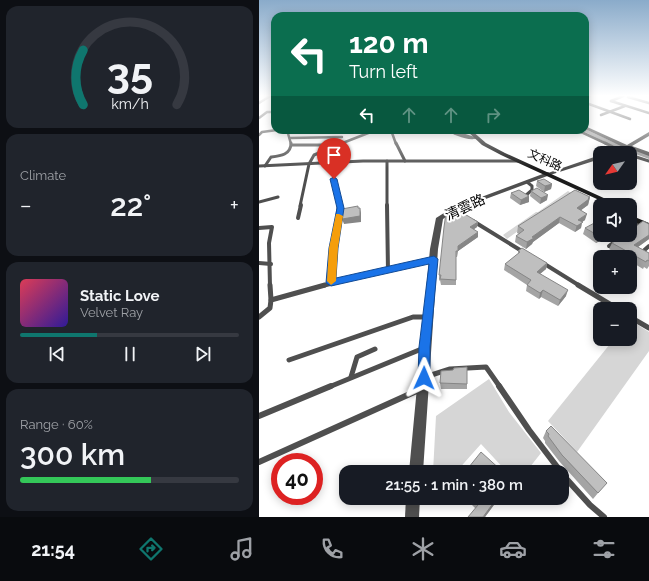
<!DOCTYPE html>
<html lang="en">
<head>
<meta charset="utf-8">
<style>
	body { margin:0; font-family:Raleway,"Noto Sans TC",sans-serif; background:#20242c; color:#f1f3f6; height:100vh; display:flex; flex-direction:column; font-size:15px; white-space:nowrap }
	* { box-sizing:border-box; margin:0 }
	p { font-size:13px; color:#9ea1a6 }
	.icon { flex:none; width:22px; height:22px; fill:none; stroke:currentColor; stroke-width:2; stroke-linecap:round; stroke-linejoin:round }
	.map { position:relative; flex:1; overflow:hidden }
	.panel { display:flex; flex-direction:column; gap:6px; padding:6px; background:#0d0f14; width:259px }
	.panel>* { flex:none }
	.hud { position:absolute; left:12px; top:12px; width:318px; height:122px; border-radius:12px; box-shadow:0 2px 10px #0003; background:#0b6e4f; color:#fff; overflow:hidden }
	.needle { width:26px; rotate:236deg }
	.tools { position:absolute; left:334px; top:146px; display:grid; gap:8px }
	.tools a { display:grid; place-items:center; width:44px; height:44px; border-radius:8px; background:#171b24; box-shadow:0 2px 10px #0003; font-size:20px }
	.speed { position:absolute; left:12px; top:453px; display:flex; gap:8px; font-size:20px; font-weight:700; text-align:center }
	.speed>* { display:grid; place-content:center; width:52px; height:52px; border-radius:50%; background:#171b24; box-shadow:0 2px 10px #0003; line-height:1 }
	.speed .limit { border:6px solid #d22; background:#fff; color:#111 }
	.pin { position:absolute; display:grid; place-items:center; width:34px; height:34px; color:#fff; margin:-41px -17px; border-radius:50% 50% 50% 0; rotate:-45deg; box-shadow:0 0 4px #0007 }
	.pin .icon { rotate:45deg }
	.me { position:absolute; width:44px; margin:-22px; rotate:1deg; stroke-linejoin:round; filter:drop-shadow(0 0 3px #0008) }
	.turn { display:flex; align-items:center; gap:14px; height:84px; padding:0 12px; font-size:18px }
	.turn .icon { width:52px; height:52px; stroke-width:2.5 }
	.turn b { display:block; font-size:28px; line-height:34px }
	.lanes { display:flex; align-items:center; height:38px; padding:0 12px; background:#0003; justify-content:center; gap:20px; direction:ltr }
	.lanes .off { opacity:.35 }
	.big { font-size:30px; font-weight:600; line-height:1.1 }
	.panel .tile { flex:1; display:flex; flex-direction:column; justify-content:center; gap:6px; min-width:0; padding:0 14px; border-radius:12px; background:#20242c }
	.panel .dial { align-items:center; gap:0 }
	.dial svg { height:104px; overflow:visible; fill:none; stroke:#363941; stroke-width:7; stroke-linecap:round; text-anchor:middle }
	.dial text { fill:#f1f3f6; stroke:none }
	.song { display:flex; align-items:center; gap:12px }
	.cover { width:48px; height:48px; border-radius:6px; background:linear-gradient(135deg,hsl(350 70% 55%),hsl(250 70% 35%)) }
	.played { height:4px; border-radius:2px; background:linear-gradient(90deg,#0f766e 35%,#363941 35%) }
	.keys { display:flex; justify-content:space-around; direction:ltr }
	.heat { display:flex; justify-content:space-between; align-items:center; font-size:22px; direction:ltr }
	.charge { height:6px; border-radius:3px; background:linear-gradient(90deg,#34c759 60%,#363941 0) }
	.trip { position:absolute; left:80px; top:465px; width:230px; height:40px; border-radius:12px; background:#171b24; box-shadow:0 2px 10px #0003; font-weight:600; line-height:40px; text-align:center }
	.tabs { display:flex; height:64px; justify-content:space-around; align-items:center; background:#090b0e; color:#9ea1a6 }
	.tabs .icon { width:28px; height:28px }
	.tabs .current { color:#0f766e }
	.tabs b { font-size:18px; color:#f1f3f6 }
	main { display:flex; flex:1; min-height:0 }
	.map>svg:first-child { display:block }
</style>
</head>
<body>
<main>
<section class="panel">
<div class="tile dial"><svg viewBox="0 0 100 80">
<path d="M14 69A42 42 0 1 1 86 69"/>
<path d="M14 69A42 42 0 0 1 14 27" stroke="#0f766e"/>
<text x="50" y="56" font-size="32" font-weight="700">35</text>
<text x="50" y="72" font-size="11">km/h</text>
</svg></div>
<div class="tile"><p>Climate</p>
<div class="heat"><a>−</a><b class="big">22°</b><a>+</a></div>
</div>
<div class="tile">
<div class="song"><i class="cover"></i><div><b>Static Love</b><p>Velvet Ray</p></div></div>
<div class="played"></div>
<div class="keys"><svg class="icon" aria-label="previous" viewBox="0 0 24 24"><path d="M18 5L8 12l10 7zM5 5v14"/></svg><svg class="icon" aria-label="pause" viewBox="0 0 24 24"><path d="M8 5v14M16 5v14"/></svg><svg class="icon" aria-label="next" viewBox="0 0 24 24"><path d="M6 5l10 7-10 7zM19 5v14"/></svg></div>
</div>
<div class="tile"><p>Range · 60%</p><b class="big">300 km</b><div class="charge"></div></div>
</section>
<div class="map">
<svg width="390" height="517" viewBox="0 0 390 517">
	<rect width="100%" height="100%" fill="#fff"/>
	<g fill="#d6d6d6">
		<polygon points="309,191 312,193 248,239 244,235 277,212 279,212"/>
		<polygon points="371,320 390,332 390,351 318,452 289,421 355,339 371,339"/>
		<polygon points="230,379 250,412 282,453 267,472 248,472 222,444 197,472 174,472 177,416"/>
	</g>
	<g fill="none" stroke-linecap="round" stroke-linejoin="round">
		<polygon fill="#9d9d9d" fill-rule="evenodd" points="326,129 354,142 390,155 390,159 350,144 324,131 324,130 326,130"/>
		<polyline stroke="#717171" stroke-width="1" stroke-dasharray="0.5 1" stroke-linecap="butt" points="387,96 390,96"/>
		<g stroke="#4f4f4f" stroke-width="2.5">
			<polyline points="326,97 331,96"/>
			<polyline points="369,97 390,103"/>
			<polyline points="352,101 390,113"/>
			<polyline points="352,101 364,96"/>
			<polyline points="0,103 11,96"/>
			<polyline points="330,104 371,119"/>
			<polyline points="342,115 366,106"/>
			<polyline points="0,118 8,112 16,112"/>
			<polyline points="28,130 32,144"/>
			<polyline points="132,130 137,144"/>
			<polyline points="308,130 313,132 320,131"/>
			<polyline points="318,130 348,144"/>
			<polyline points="0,135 3,132 18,130"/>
			<polyline points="31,138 83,137"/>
			<polyline points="81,144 117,130"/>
		</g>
		<g stroke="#4f4f4f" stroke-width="3">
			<polyline points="137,143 146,161"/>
			<polyline points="346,143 367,153"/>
			<polyline points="33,145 74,145"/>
			<polyline points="371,155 390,161"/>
			<polyline points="128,161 128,206"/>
			<polyline points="74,163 75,179 81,206"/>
			<polyline points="0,166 104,161 259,161"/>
			<path d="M6,166L12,157C21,156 32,155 32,143"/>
			<polyline points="266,196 273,190 273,186 268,182"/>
			<polyline points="0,202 19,197"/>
			<polyline points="41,206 50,164 55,155 84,143"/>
		</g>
		<g stroke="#4f4f4f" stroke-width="4">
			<polyline points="128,205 129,271"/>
			<polyline points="195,209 206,216"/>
			<polyline points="39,218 42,205"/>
			<polyline points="214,221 266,253"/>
			<polyline points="0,228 13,227 10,243 11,286"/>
			<polyline points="371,231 382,222"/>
			<polyline points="350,246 365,235"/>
			<polyline points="390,246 382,253 390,257"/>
			<polyline points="0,263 12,264"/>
			<polyline points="284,263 321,286"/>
			<polyline points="72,283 74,248 80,205"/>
			<polyline points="63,286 174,259"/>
		</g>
		<g stroke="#4f4f4f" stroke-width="5">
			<polyline points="11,285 12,300"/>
			<polyline points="319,285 359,309"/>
			<polyline points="0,317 11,308 12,300 66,285"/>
			<polyline points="371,317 390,328"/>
			<polyline points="30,360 154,317 169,317"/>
			<polyline points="92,377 98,357 116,349"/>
			<polyline points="166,377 191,369 227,367 241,387"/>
			<polyline points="70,387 165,348"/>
		</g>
		<g stroke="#4f4f4f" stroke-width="6">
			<polyline points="240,386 270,430 302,472"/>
			<polyline points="0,416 72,386"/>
			<polyline points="0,462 162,389"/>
			<polyline points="303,474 331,505 345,517"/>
		</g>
		<g fill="#4f4f4f" fill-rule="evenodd">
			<polygon points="326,126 368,145 390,132 390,136 373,146 390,152 390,156 369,148 357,153 349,153 364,147 326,129"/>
			<path d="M187,130H194L219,138C211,142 194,135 187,130Z"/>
			<polygon points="341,155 341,159 291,175 287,175 286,174"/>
		</g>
		<g fill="#4f4f4f" fill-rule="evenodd">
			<polygon points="289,172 292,174 291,175 197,210 184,219 179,249 164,472 150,472 171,249 177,218 193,208"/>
			<polygon points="147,498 161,498 160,517 146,517"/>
		</g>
		<g fill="#1c1c1c" fill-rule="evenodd">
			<polygon points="207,130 212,130 227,143 246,153 360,205 351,205 242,155 223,145"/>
			<polygon points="371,215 390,223 390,228 371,220"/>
		</g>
	</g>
	<g fill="#a4a4a4">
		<polygon points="278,181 293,184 292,189 285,192 277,186"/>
		<polygon points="272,191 288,200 281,204 271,196"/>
		<polygon points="252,193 270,196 270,202 261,205 251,198"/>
		<polygon points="331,197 329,205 322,210 326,220 323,222 322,228 316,232 300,223 274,242 273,244 267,249 256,242 257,236 260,234 258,233 259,226"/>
		<polygon points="195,215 219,222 218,227 215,229 219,237 199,251 198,257 197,257 197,285 182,285 181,280 180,281 180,275"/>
		<polygon points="371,216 376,218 373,225 372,226 372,227 390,224 390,239 379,247 390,253 390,266 388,269 385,267 384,269 371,261 371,257 363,257 350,249 353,243 371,235"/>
		<polygon points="326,228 341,235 359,235 349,242 344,239 337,243 324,234"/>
		<polygon points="259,251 288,263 287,269 281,274 307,296 299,306 282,297 280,299 267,291 268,285 245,270 246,264 259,254"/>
		<polygon points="208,367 208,389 182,389 181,383 194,370"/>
		<polygon points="292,426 339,493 334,499 300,461 286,443 286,441 284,438 287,431"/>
		<polygon points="206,498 240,498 226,517 216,508"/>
	</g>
	<g fill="#868686">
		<polygon points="293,184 292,189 285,192 286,186"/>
		<polygon points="289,195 288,200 281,204 282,198"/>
		<polygon points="270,196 270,202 261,205 262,200"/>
		<polygon points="331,197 329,205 317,214 318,208"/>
		<polygon points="101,208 102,213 102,222 85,224 83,219"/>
		<polygon points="328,214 326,220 323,222 322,228 316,232 319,220"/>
		<polygon points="301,217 300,223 274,242 273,244 267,249 268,242 273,237"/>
		<polygon points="376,218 373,225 371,227 371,223"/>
		<polygon points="219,222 218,227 211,232 211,227"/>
		<polygon points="219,232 219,237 199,251 198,257 199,246"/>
		<polygon points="342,235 346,235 344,239 337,243 340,236"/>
		<polygon points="352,235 359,235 349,242"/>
		<polygon points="390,235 390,239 372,252 375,245"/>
		<polygon points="288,263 287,269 276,278 278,272"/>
		<polygon points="284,290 282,297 280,299 281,293"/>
		<polygon points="309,290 307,296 299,306 301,300"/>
		<polygon points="238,498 240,498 226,517 224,517"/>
	</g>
	<g fill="#bfbfbf" stroke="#868686">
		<polygon points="285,179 293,184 286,186 278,181"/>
		<polygon points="278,188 289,195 282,198 272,191"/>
		<polygon points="260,190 270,196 262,200 252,193"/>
		<polygon points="316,190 331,197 329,198 330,199 318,208 328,214 319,220 324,222 318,226 301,217 273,237 275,238 268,242 257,236 265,230 259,226"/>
		<polygon points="99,206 99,208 101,208 101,216 83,219 83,209"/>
		<polygon points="192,210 195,210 195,215 204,213 219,222 211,227 219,232 199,246 199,251 197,251 197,280 181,279 182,275 180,275 185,227 187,213"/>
		<polygon points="371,216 376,218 371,223"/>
		<polygon points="341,220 341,235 342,235 340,236 326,228"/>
		<polygon points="384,221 390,224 390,235 375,245 390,253 390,261 388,260 387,262 353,243 364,235 371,235 371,224 372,227 376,227"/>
		<polygon points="263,248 288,263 278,272 309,290 301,300 284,290 281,293 268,285 272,280 246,264 261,252 259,251"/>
		<polygon points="208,367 208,384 181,383 182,371 194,370 195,368"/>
		<polygon points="292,426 348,483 339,493 303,455 289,436 290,434 287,431"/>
		<polygon points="222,452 244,472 206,472"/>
		<polygon points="212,498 238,498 224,517 209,517 219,505"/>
	</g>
	<linearGradient id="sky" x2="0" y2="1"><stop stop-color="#8aabca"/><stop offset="0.57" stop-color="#fff"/><stop offset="1" stop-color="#fff" stop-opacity="0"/></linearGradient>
	<rect width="390" height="168" fill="url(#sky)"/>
	<polygon fill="#1a73e8" stroke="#114b97" points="75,177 78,179 85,208 79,248 77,278 175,256 179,259 171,347 171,378 169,382 165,384 161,382 159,378 160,347 170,264 72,286 67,283 70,248 78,208 71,179"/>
	<polygon fill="#f59e0b" points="77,214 80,214 84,216 79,248 77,281 72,285 68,281 70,248"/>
	<g text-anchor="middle" stroke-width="4" stroke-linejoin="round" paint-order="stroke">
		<g font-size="12" fill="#000" stroke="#fff">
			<text transform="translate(286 160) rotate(24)" y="4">文科路</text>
		</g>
		<g font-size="14" fill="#000" stroke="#fff">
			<text transform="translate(206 207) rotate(-25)" y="5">清雲路</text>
		</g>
	</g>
</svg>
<div class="tools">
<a><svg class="needle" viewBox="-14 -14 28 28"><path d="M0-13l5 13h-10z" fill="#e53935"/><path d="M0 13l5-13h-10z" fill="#9ea1a6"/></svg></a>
<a><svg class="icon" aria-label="sound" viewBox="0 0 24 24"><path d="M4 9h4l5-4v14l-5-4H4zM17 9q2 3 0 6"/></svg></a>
<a>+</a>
<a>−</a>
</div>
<div class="speed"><div class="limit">40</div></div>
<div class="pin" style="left:75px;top:179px;background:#d93025"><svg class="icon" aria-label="arrive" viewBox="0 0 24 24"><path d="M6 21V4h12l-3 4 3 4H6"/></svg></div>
<svg class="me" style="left:165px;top:378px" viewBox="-20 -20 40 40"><path d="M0-17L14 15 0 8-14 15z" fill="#1a73e8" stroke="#fff" stroke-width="4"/></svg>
<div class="trip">21:55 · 1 min · 380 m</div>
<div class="hud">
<div class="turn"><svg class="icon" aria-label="left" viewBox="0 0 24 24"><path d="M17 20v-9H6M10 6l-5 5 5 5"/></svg><div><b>120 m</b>Turn left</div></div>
<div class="lanes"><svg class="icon" aria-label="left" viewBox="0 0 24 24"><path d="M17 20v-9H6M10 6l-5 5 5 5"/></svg><svg class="icon off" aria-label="ahead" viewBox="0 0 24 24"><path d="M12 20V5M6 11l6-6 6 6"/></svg><svg class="icon off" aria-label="ahead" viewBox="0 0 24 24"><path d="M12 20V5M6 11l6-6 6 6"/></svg><svg class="icon off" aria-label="right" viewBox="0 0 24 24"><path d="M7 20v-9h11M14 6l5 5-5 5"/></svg></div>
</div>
</div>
</main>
<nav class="tabs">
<b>21:54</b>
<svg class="icon current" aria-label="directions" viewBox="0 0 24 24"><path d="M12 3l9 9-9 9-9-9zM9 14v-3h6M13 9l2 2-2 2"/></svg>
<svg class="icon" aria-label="music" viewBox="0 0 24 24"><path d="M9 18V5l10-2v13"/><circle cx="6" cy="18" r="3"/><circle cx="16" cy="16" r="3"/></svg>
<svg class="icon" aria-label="phone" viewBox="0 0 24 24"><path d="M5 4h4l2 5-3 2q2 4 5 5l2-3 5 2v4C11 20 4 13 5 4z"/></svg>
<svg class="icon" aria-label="climate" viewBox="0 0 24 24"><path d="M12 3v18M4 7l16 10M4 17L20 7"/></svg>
<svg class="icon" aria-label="car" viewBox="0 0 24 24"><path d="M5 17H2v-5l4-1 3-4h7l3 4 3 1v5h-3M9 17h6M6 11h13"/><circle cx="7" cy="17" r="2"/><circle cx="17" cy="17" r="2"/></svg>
<svg class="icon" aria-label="filters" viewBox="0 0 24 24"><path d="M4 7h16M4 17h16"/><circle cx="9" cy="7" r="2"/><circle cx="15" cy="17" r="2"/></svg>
</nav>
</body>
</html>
